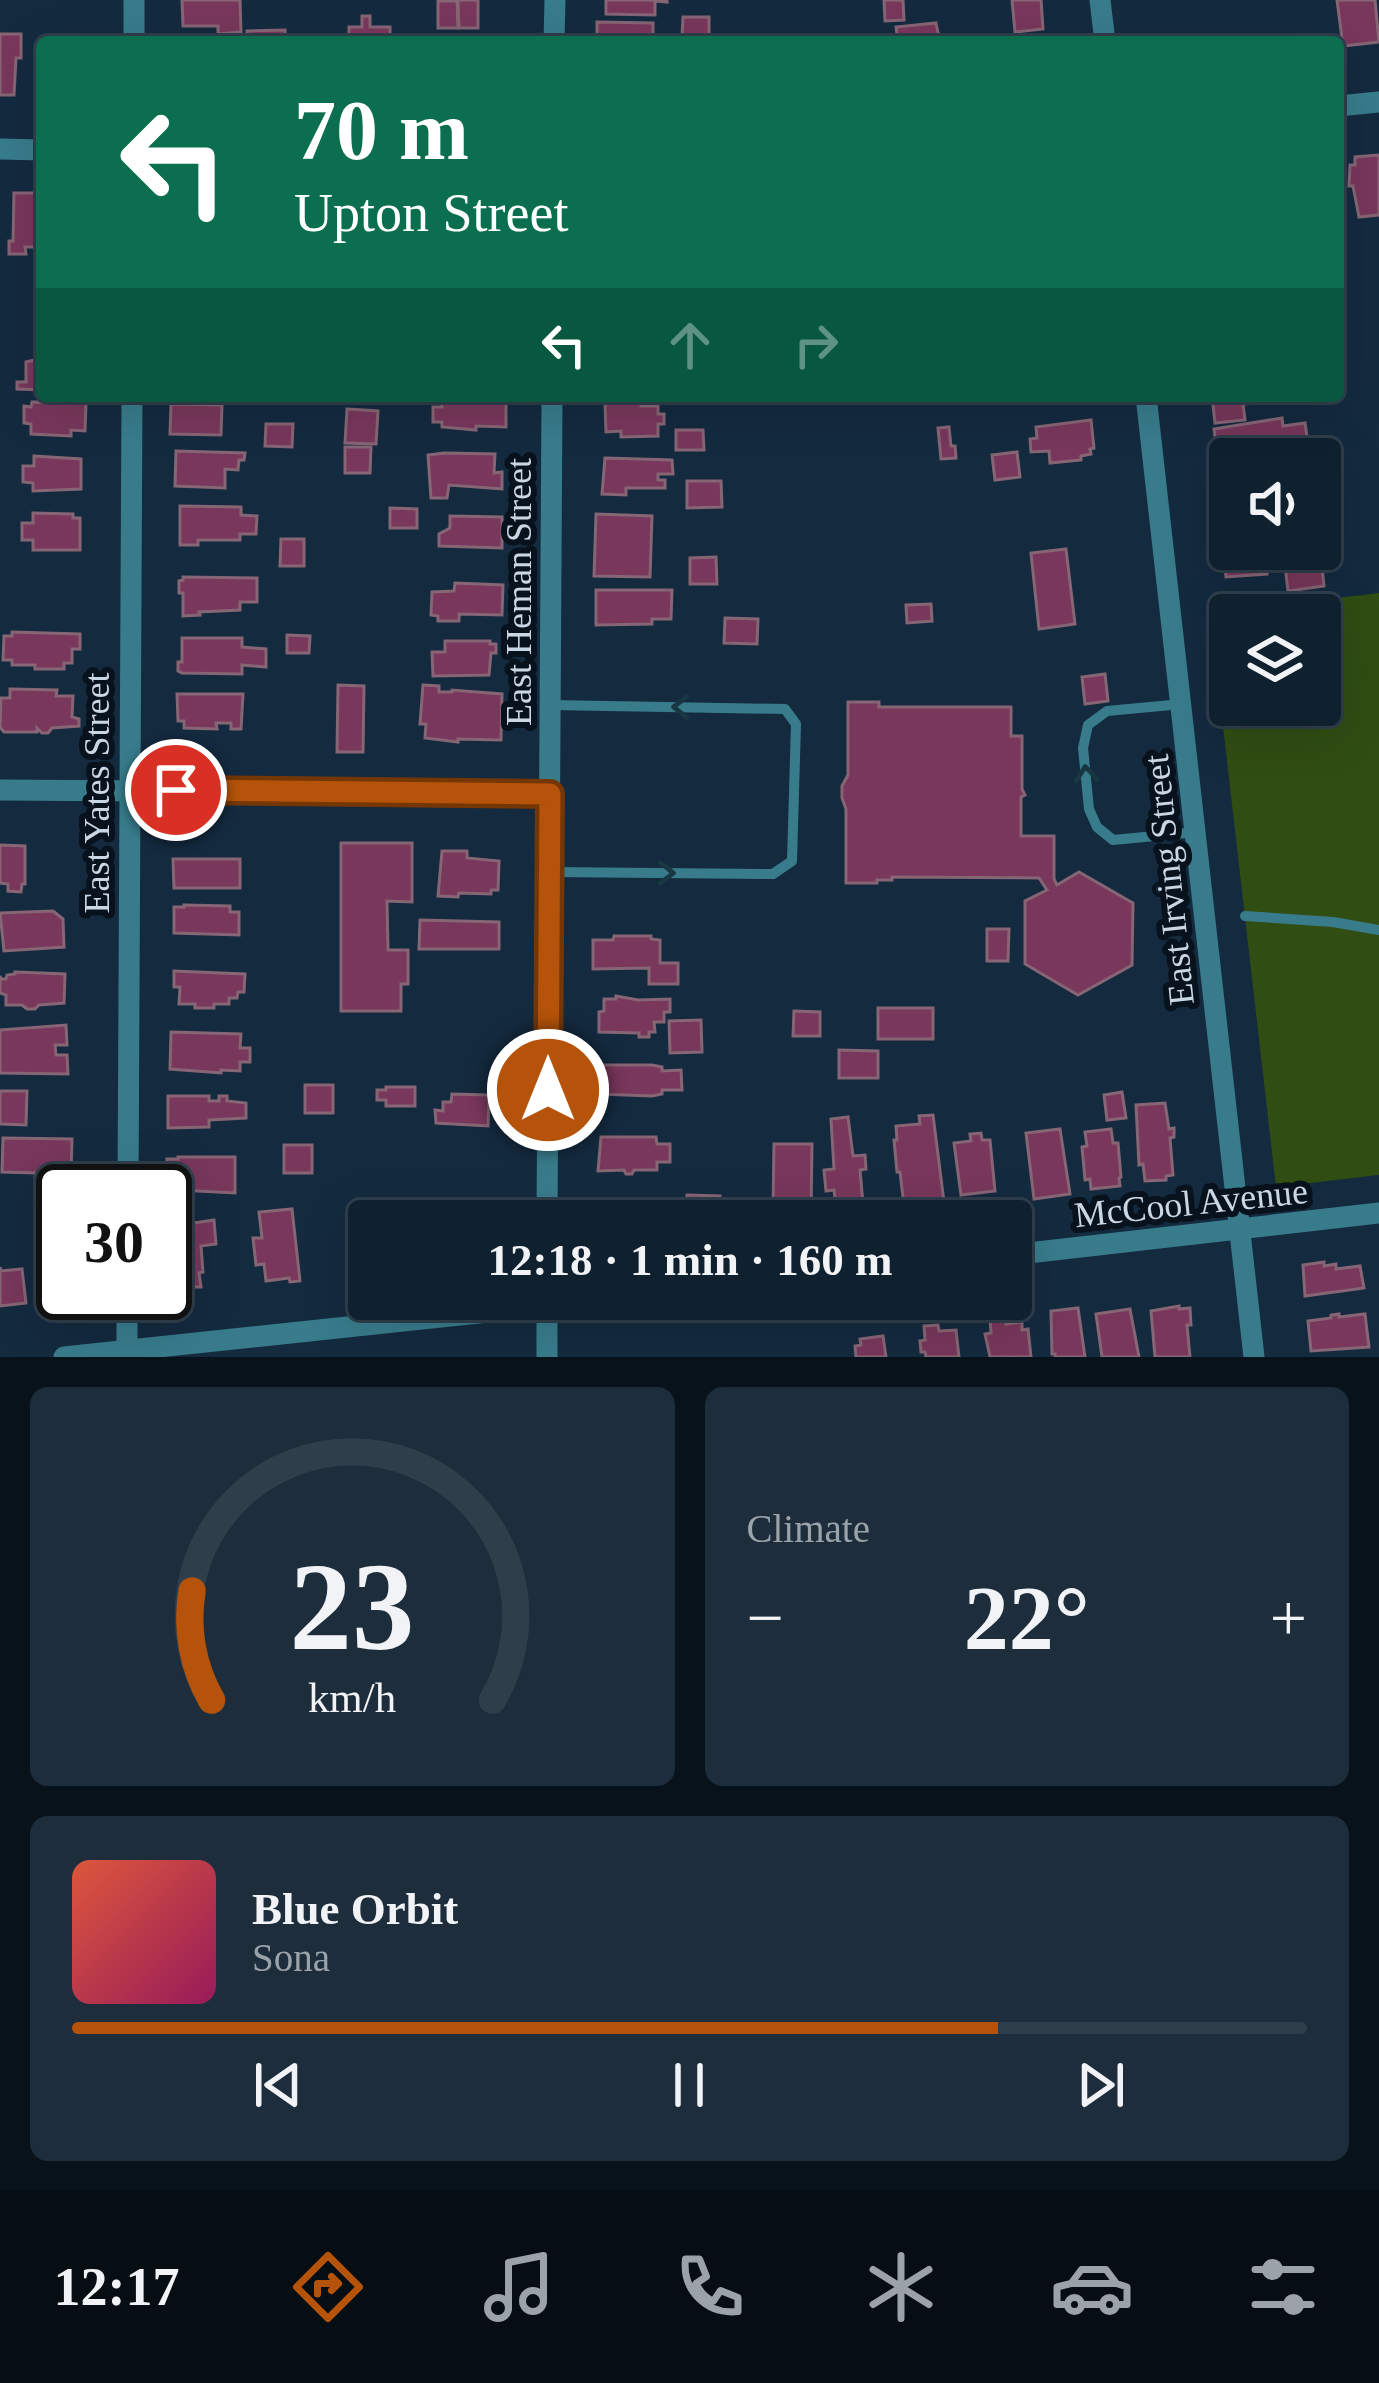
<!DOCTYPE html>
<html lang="en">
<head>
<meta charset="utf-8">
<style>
	body { margin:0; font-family:Georgia,serif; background:#1d2d3b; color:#f1f3f6; height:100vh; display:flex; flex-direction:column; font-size:45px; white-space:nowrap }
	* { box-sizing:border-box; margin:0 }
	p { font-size:39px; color:#9ba3aa }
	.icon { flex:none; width:66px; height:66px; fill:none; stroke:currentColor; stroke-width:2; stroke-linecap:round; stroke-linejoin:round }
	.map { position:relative; height:1357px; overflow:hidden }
	.sheet { display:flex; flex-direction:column; gap:30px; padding:30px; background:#08121a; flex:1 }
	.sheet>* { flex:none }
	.hud { position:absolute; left:36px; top:36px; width:1308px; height:366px; border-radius:12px; box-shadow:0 12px 48px #0002,0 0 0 3px #2f3e4b; background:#0b6e4f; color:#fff; overflow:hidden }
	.buttons { position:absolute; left:1209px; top:438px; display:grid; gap:24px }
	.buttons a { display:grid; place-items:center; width:132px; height:132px; border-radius:12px; background:#0f202f; box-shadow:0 12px 48px #0002,0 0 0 3px #2f3e4b; font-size:60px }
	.speed { position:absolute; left:36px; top:1164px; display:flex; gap:24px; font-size:60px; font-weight:700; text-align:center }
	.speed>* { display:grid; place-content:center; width:156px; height:156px; border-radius:50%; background:#0f202f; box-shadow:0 12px 48px #0002,0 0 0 3px #2f3e4b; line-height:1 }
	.speed .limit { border:6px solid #111; border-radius:18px; background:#fff; color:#111 }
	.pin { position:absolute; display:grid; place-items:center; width:102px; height:102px; color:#fff; margin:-51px; border:6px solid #fff; border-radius:50%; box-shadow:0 3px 12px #0007 }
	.me { position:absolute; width:132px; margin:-66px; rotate:0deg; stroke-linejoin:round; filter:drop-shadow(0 0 9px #0008) }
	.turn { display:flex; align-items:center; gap:42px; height:252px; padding:0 60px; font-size:54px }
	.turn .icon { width:156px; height:156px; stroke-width:2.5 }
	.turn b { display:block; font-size:84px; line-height:102px }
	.lanes { display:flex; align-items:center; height:114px; padding:0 60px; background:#0003; justify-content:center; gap:60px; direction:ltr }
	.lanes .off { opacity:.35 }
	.big { font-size:90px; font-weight:700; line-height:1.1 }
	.sheet .card { flex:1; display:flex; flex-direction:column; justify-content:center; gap:18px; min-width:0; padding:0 42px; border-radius:18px; background:#1d2d3b }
	.sheet .dial { align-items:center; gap:0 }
	.dial svg { height:312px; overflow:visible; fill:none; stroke:#2f3e4b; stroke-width:7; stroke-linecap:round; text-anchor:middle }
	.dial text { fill:#f1f3f6; stroke:none }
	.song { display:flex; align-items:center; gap:36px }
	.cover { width:144px; height:144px; border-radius:18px; background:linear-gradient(135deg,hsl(10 70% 55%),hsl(330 70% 35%)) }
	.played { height:12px; border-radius:6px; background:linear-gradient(90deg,#b45309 75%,#2f3e4b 75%) }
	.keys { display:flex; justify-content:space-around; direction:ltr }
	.heat { display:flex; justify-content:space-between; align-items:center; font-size:66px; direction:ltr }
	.sheet .tiles { flex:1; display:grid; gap:30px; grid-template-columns:1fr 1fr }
	.card:last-child { grid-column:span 2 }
	.trip { position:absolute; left:348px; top:1200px; width:684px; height:120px; border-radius:12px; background:#0f202f; box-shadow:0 12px 48px #0002,0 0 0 3px #2f3e4b; font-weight:700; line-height:120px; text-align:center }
	.tabs { display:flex; height:192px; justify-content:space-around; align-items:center; background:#060d13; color:#9ba3aa }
	.tabs .icon { width:84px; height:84px }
	.tabs .on { color:#b45309 }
	.tabs b { font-size:54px; color:#f1f3f6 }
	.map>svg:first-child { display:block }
</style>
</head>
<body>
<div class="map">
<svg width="1379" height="1357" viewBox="0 0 1379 1357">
	<rect width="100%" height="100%" fill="#142a3f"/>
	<path fill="#304d13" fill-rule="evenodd" d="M1379,593V1175L1276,1187L1210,613ZM1230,615H1320V705H1230Z"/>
	<g fill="#78375b" stroke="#866575" stroke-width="3">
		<polygon points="182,0 240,0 241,32 218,34 218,26 183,26"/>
		<polygon points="458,0 478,0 478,28 459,28"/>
		<polygon points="606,0 667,0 667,2 655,1 655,15 606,14"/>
		<polygon points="884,0 903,0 904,20 885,21"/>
		<polygon points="1012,0 1041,0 1043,29 1015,32"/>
		<polygon points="1337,0 1375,0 1379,42 1343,46"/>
		<polygon points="438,1 457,1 458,28 438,28"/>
		<polygon points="362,16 370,16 370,27 390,27 390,42 349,42 349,27 362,27"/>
		<polygon points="683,17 709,17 709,36 682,36"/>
		<polygon points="597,22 653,23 653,36 645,36 645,42 597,42"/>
		<polygon points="936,23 940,42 898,42 896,27"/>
		<polygon points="285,30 285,42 247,42 247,31"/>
		<polygon points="0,34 21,34 21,58 16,58 14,95 0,95"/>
		<polygon points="1379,155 1379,215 1359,217 1353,186 1349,186 1350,165 1355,165 1355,157"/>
		<polygon points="14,193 42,193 42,247 25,247 26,254 9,254 9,241 13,241"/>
		<polygon points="34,360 42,360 42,390 17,389 17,382 26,382 26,362"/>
		<polygon points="442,396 506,396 506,427 476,426 476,430 442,427 442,422 433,422 433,407 442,407"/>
		<polygon points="1212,396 1256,396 1256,403 1243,404 1245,420 1215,423"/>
		<polygon points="32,402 86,403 85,431 71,430 71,436 31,434 31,424 24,423 24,406 31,407"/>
		<polygon points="641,402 641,406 658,406 658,414 664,414 664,424 658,424 658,436 621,437 621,431 606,432 605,403"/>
		<polygon points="171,404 222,405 221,435 170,434"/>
		<polygon points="347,409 378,411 376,444 345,443"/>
		<polygon points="1282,418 1283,426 1305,423 1308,443 1284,446 1284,441 1267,443 1268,454 1245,458 1245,456 1218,459 1214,429"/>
		<polygon points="1091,420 1094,448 1090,449 1091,454 1081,456 1081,460 1050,463 1049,451 1031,452 1030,439 1037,438 1036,427"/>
		<polygon points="266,424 293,424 292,447 265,446"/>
		<polygon points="949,427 951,446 955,446 956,458 941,459 938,428"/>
		<polygon points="676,430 703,430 704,450 676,450"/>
		<polygon points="345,447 371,447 370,473 345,473"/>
		<polygon points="176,451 245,453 244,460 239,460 238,470 225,469 225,488 175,486"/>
		<polygon points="1017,452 1020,477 995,480 992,455"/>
		<polygon points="444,453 495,454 494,473 502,472 502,489 449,485 447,498 431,498 428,455"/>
		<polygon points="34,456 81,459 81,489 33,491 33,483 23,482 23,466 34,466"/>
		<polygon points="605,458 672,460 673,474 658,474 658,480 665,480 665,488 626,488 626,495 602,494"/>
		<polygon points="687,481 721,481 722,507 687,508"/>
		<polygon points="1220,505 1230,505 1230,549 1265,549 1267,574 1226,577"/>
		<polygon points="180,506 241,507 241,515 257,516 256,534 240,534 240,540 198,540 198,545 180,545"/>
		<polygon points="390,508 417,509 417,528 390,528"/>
		<polygon points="33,513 73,514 73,518 80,518 80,550 33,550 33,540 22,540 22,523 33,523"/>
		<polygon points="596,514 652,516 650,577 594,576"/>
		<polygon points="450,516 502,517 502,548 439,546 439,534 450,528"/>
		<polygon points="281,539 304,539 304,566 280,566"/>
		<polygon points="1066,549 1075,624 1039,629 1031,553"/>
		<polygon points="1283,549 1320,549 1324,586 1288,591"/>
		<polygon points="716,557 717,584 690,584 690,558"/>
		<polygon points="183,577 257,578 257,602 240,602 240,610 199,612 200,615 183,616 183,593 179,593 179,581 183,580"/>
		<polygon points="455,583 503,585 502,615 459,614 459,621 438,621 438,616 431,615 432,592 454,591"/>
		<polygon points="596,590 672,590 671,619 652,619 652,624 596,625"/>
		<polygon points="931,604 932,621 907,623 906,605"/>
		<polygon points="725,618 758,619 757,644 724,643"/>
		<polygon points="12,632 80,634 80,649 72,649 72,663 64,663 64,669 35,669 35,665 12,665 12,660 3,660 4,636 12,636"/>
		<polygon points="287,635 310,636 309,653 287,653"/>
		<polygon points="182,638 242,638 242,647 266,649 266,667 242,665 242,674 182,673 178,671 178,662 182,662"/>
		<polygon points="445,641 490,641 490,644 496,644 496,653 491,653 489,675 433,676 432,652 445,652"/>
		<polygon points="1105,674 1108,701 1085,704 1082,677"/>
		<polygon points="338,685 364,686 363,752 337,752"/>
		<polygon points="423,685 439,686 439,692 452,692 452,690 502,694 501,740 458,739 458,742 425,738 426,724 420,724"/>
		<polygon points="10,689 57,690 56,696 73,696 72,717 79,719 79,726 52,728 48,733 42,733 37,728 37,732 4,732 0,727 1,698 10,698"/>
		<polygon points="177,694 243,694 241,729 231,729 231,723 216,723 217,729 184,728 184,721 178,721"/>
		<polygon points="848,702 879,702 879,707 1011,707 1011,736 1022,736 1022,789 1025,795 1021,797 1021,836 1054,836 1054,879 1057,885 1079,872 1133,903 1132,965 1078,995 1025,964 1025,901 1047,890 1039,878 892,877 892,880 877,880 877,883 846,883 846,809 842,798 842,786 848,775"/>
		<polygon points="341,843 412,843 412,902 387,901 388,950 408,950 408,984 401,984 401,1011 341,1011"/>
		<polygon points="0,845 25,846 25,884 22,884 21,892 8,891 8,884 0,883"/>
		<polygon points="442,851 467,851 467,858 499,861 498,890 491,890 491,894 459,893 458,897 438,896"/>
		<polygon points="173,859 240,859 240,888 174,888"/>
		<polygon points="184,905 230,906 230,912 239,912 239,935 174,933 174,907 184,907"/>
		<polygon points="53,911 63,919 64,947 4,951 0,913"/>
		<polygon points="420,920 499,922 499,949 419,949"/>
		<polygon points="987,929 1009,929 1008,961 987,961"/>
		<polygon points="614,936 651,936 651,939 660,940 660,963 678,963 678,984 649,984 649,968 593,969 593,940 613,940"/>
		<polygon points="174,971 245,974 244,992 238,992 237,998 229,998 229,1004 214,1004 214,1008 195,1008 195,1004 179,1004 180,987 174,987"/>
		<polygon points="15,972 65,974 64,1003 39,1005 35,1009 27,1009 22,1005 6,1005 6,995 0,993 0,976 1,979 6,979 7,975 15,974"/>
		<polygon points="616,996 638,1000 670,999 670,1012 664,1012 664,1022 654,1022 655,1032 649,1032 649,1037 639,1037 639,1033 599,1032 599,1012 604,1011 604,999 616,999"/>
		<rect x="878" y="1008" width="55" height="31"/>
		<polygon points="794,1011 820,1012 820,1036 793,1036"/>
		<polygon points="701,1020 702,1052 670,1053 669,1021"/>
		<polygon points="66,1025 67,1045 55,1045 56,1055 67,1055 68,1074 0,1073 0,1030"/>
		<polygon points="171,1032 241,1034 240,1048 250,1048 250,1062 240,1062 240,1071 221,1070 221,1073 170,1069"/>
		<polygon points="839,1050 878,1051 878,1078 839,1078"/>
		<polygon points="598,1065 652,1065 662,1067 662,1071 681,1070 682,1090 662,1090 662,1094 652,1096 598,1094"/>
		<rect x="305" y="1085" width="28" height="28"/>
		<polygon points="386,1087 415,1087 415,1106 386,1106 386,1100 377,1100 377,1090 386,1090"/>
		<polygon points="0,1091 27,1091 26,1125 0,1124"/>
		<polygon points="1122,1092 1126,1118 1107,1120 1104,1095"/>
		<polygon points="452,1094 489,1095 488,1126 436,1123 435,1110 443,1111 443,1102 451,1102"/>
		<polygon points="168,1096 209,1096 209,1101 219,1101 219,1096 227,1096 227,1101 246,1103 246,1118 209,1120 209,1127 168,1128"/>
		<polygon points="1165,1103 1169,1129 1174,1128 1174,1137 1170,1138 1173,1175 1166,1176 1166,1180 1145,1181 1143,1164 1139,1165 1136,1105"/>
		<polygon points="933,1115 944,1202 904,1206 900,1172 897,1172 894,1140 897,1140 896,1126 920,1124 919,1116"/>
		<polygon points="848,1117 853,1156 865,1155 866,1169 860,1170 863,1204 836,1207 834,1190 826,1191 824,1170 834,1169 831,1119"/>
		<polygon points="1060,1129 1070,1194 1034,1199 1026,1133"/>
		<polygon points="1111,1129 1113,1143 1118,1143 1121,1177 1119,1178 1120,1186 1091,1189 1090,1179 1085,1180 1082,1147 1087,1146 1085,1132"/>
		<polygon points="981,1133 982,1140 990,1140 995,1191 961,1195 954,1143 971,1141 970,1134"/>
		<polygon points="601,1137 656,1137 657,1144 670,1144 670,1162 657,1162 657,1170 634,1170 632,1174 626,1174 624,1170 598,1171"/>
		<polygon points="3,1138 72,1139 71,1173 51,1172 51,1177 35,1177 36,1173 2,1172"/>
		<polygon points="774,1144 812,1144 811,1215 798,1214 798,1217 775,1215 775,1207 773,1207"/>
		<rect x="284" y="1145" width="28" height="28"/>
		<polygon points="178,1157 235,1157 235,1193 179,1190 178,1186 167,1186 167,1159 178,1159"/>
		<polygon points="687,1195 720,1196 720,1221 686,1221"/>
		<polygon points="483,1202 498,1202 498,1221 462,1221 462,1209 483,1209"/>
		<polygon points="637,1204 665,1204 665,1221 602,1221 602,1213 637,1210"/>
		<polygon points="292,1209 300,1281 290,1282 289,1278 266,1281 264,1264 256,1265 253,1238 262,1238 259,1212"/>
		<polygon points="214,1220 216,1244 201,1246 203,1272 199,1273 201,1287 168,1287 167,1273 170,1273 166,1227"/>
		<polygon points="63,1226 63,1293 72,1293 73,1299 47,1303 45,1287 40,1288 35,1228"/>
		<polygon points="1324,1262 1324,1266 1336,1264 1336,1269 1360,1266 1364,1288 1305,1296 1303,1265"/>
		<polygon points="0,1267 1,1271 22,1269 26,1303 0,1306"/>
		<polygon points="1179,1306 1179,1309 1190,1308 1191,1325 1187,1325 1190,1357 1155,1357 1151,1311"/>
		<polygon points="1078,1308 1085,1357 1055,1357 1055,1354 1052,1354 1051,1311"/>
		<polygon points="1130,1309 1139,1357 1102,1357 1096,1314"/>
		<polygon points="1339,1314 1339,1317 1365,1314 1369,1347 1311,1351 1308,1321 1331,1318 1331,1315"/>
		<polygon points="1005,1317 1006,1324 1022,1322 1022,1330 1028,1329 1031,1357 990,1357 985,1334 991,1333 990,1319"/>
		<polygon points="938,1325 939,1331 956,1330 959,1357 926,1357 925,1352 921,1352 920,1341 925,1340 924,1326"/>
		<polygon points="883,1336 886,1357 856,1357 855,1346 861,1345 860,1339"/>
	</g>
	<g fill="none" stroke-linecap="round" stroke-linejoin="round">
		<g stroke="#387c8c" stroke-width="10">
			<polyline points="1182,704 1107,711 1088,725 1083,748 1089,809 1097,827 1113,840 1197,832"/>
			<polyline points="549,872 773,874 792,861 796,724 785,709 550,705"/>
			<polyline points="1245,916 1333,922 1379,930"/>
		</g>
		<g stroke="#387c8c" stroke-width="21">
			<polyline points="1100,0 1105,42"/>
			<polyline points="134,42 134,0"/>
			<polyline points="554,42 555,0"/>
			<polyline points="1338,106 1379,102"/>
			<polyline points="0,149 42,150"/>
			<polyline points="1146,396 1254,1357"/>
			<polyline points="0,790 550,794"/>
			<polyline points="128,1191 132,396"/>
			<polyline points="547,1221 552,396"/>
			<polyline points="1011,1255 1379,1213"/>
			<polyline points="64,1357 611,1299"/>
			<polyline points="127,1357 127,1293"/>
			<polyline points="547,1357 547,1299"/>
		</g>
	</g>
	<defs><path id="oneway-chevron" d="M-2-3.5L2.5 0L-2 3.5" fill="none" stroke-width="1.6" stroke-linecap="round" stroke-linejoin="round" transform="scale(3)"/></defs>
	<g stroke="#193743">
		<use href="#oneway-chevron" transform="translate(681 707) rotate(-179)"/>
		<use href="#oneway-chevron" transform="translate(1086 774) rotate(-96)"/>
		<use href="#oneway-chevron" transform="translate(666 873) rotate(1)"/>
	</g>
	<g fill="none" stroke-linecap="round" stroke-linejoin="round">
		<defs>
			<polyline id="route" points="176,790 550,794 548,1090"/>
		</defs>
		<use href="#route" stroke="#753606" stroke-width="30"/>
		<use href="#route" stroke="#b45309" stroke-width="21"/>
	</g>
	<g text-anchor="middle" stroke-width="12" stroke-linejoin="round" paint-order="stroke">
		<g font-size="36" fill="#c9d7e5" stroke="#08121c">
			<text transform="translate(518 592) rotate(-90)" y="13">East Heman Street</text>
			<text transform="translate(96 793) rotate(-90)" y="13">East Yates Street</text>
			<text transform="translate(1168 880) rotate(-96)" y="13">East Irving Street</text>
			<text transform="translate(1191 1202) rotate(-6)" y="13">McCool Avenue</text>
		</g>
	</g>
</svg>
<div class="buttons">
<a><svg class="icon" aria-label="sound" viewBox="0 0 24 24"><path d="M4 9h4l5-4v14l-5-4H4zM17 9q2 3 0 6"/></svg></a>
<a><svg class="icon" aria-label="layers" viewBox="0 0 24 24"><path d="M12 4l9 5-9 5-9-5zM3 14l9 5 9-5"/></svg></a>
</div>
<div class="speed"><div class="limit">30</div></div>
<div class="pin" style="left:176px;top:790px;background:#d93025"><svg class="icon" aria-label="arrive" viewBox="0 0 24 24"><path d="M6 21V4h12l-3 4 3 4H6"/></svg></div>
<svg class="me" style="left:548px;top:1090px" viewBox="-20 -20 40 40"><circle r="17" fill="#b45309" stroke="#fff" stroke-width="3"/><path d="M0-11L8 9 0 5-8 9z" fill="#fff"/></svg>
<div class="trip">12:18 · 1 min · 160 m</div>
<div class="hud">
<div class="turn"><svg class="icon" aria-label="left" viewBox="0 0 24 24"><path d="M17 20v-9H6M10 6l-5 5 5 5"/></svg><div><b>70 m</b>Upton Street</div></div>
<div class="lanes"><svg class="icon" aria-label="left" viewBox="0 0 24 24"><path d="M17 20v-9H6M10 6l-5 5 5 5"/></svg><svg class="icon off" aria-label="ahead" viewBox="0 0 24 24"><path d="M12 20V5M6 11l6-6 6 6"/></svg><svg class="icon off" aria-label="right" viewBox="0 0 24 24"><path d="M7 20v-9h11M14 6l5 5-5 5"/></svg></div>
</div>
</div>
<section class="sheet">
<div class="tiles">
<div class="card dial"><svg viewBox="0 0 100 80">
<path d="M14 69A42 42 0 1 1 86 69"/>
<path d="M14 69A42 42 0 0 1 9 41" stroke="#b45309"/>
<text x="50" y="56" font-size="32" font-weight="700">23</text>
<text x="50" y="72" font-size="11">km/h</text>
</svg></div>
<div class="card"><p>Climate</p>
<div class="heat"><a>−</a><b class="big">22°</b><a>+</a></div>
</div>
<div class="card">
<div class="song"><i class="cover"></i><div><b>Blue Orbit</b><p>Sona</p></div></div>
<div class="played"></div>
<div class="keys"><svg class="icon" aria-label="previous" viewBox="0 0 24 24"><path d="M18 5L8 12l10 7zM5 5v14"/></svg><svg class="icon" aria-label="pause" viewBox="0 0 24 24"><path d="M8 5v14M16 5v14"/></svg><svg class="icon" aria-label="next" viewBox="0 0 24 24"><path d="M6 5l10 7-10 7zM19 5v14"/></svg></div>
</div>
</div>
</section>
<nav class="tabs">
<b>12:17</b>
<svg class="icon on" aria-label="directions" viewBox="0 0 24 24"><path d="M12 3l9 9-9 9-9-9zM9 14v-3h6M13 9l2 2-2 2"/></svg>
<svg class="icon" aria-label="music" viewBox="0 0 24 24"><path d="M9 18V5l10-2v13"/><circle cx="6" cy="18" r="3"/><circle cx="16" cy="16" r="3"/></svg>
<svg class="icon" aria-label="phone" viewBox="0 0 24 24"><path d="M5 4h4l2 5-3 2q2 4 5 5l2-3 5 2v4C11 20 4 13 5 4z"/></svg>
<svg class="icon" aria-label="climate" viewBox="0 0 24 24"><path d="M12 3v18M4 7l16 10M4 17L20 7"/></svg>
<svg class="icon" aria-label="car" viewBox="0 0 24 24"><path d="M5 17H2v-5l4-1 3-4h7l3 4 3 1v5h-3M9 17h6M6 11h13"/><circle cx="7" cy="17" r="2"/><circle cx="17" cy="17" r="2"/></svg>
<svg class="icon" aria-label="filters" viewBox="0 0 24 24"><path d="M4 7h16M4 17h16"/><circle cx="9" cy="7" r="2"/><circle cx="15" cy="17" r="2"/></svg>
</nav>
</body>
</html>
